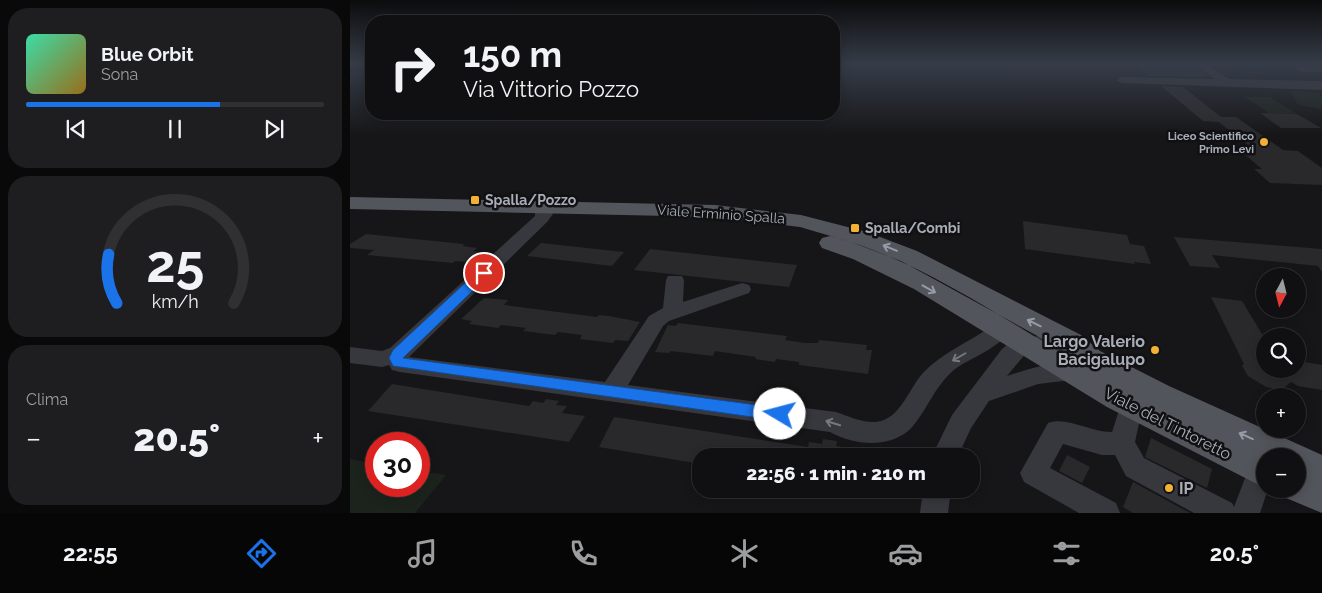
<!DOCTYPE html>
<html lang="it">
<head>
<meta charset="utf-8">
<style>
	body { margin:0; font-family:Raleway,sans-serif; background:#1e1e20; color:#f1f3f6; height:100vh; display:flex; flex-direction:column; font-size:19px; white-space:nowrap }
	* { box-sizing:border-box; margin:0 }
	p { font-size:16px; color:#9c9d9f }
	.icon { flex:none; width:28px; height:28px; fill:none; stroke:currentColor; stroke-width:2; stroke-linecap:round; stroke-linejoin:round }
	.map { position:relative; flex:1; overflow:hidden }
	.sheet { display:flex; flex-direction:column; gap:8px; padding:8px; background:#09090a; width:350px }
	.sheet>* { flex:none }
	.guide { position:absolute; left:15px; top:15px; width:475px; height:105px; border-radius:20px; box-shadow:0 2px 12px #0003,0 0 0 1px #303032; background:#101012; color:#f1f3f6; overflow:hidden }
	.needle { width:32px; rotate:187deg }
	.buttons { position:absolute; left:906px; top:268px; display:grid; gap:10px }
	.buttons a { display:grid; place-items:center; width:50px; height:50px; border-radius:50%; background:#101012; box-shadow:0 2px 12px #0003,0 0 0 1px #303032; font-size:25px }
	.speed { position:absolute; left:15px; top:432px; display:flex; gap:10px; font-size:25px; font-weight:700; text-align:center }
	.speed>* { display:grid; place-content:center; width:65px; height:65px; border-radius:50%; background:#101012; box-shadow:0 2px 12px #0003,0 0 0 1px #303032; line-height:1 }
	.speed .limit { border:8px solid #d22; background:#fff; color:#111 }
	.pin { position:absolute; display:grid; place-items:center; width:42px; height:42px; color:#fff; margin:-21px; border:2px solid #fff; border-radius:50%; box-shadow:0 1px 5px #0007 }
	.me { position:absolute; width:55px; margin:-28px; rotate:278deg; stroke-linejoin:round; filter:drop-shadow(0 0 4px #0008) }
	.turn { display:flex; align-items:center; gap:18px; height:105px; padding:0 15px; font-size:22px }
	.turn .icon { width:65px; height:65px; stroke-width:2.5 }
	.turn b { display:block; font-size:35px; line-height:42px }
	.big { font-size:38px; font-weight:800; line-height:1.1 }
	.sheet .widget { flex:1; display:flex; flex-direction:column; justify-content:center; gap:8px; min-width:0; padding:0 18px; border-radius:20px; background:#1e1e20 }
	.sheet .dial { align-items:center; gap:0 }
	.dial svg { height:130px; overflow:visible; fill:none; stroke:#303032; stroke-width:7; stroke-linecap:round; text-anchor:middle }
	.dial text { fill:#f1f3f6; stroke:none }
	.song { display:flex; align-items:center; gap:15px }
	.cover { width:60px; height:60px; border-radius:8px; background:linear-gradient(135deg,hsl(160 70% 55%),hsl(40 70% 35%)) }
	.played { height:5px; border-radius:2px; background:linear-gradient(90deg,#1a73e8 65%,#303032 65%) }
	.keys { display:flex; justify-content:space-around; direction:ltr }
	.heat { display:flex; justify-content:space-between; align-items:center; font-size:28px; direction:ltr }
	.trip { position:absolute; left:342px; top:448px; width:288px; height:50px; border-radius:20px; background:#101012; box-shadow:0 2px 12px #0003,0 0 0 1px #303032; font-weight:800; line-height:50px; text-align:center }
	.menu { display:flex; height:80px; justify-content:space-around; align-items:center; background:#060607; color:#9c9d9f }
	.menu .icon { width:35px; height:35px }
	.menu .active { color:#1a73e8 }
	.menu b { font-size:22px; color:#f1f3f6 }
	main { display:flex; flex:1; min-height:0 }
	.map>svg:first-child { display:block }
</style>
</head>
<body>
<main>
<section class="sheet">
<div class="widget">
<div class="song"><i class="cover"></i><div><b>Blue Orbit</b><p>Sona</p></div></div>
<div class="played"></div>
<div class="keys"><svg class="icon" aria-label="previous" viewBox="0 0 24 24"><path d="M18 5L8 12l10 7zM5 5v14"/></svg><svg class="icon" aria-label="pause" viewBox="0 0 24 24"><path d="M8 5v14M16 5v14"/></svg><svg class="icon" aria-label="next" viewBox="0 0 24 24"><path d="M6 5l10 7-10 7zM19 5v14"/></svg></div>
</div>
<div class="widget dial"><svg viewBox="0 0 100 80">
<path d="M14 69A42 42 0 1 1 86 69"/>
<path d="M14 69A42 42 0 0 1 9 39" stroke="#1a73e8"/>
<text x="50" y="56" font-size="32" font-weight="700">25</text>
<text x="50" y="72" font-size="11">km/h</text>
</svg></div>
<div class="widget"><p>Clima</p>
<div class="heat"><a>−</a><b class="big">20.5°</b><a>+</a></div>
</div>
</section>
<div class="map">
<svg width="972" height="513" viewBox="0 0 972 513">
	<rect width="100%" height="100%" fill="#161618"/>
	<g fill="#1c231d">
		<polygon points="882,64 932,65 949,74 897,73"/>
		<polygon points="940,90 969,93 972,98 972,109 948,105"/>
		<polygon points="894,97 920,97 947,114 919,113"/>
		<polygon points="0,459 26,464 26,486 69,486 69,471 96,475 65,513 0,513"/>
	</g>
	<g fill="#29292c">
		<polygon points="784,64 842,64 859,77 798,76"/>
		<polygon points="811,86 833,87 871,117 886,117 933,150 948,151 972,168 972,185 920,183 904,169 912,169 888,149 904,150 869,122 853,121"/>
		<polygon points="910,113 947,114 971,128 931,128"/>
		<polygon points="673,221 777,235 780,244 794,246 801,264 784,262 785,264 675,249"/>
		<polygon points="16,234 114,244 113,246 127,248 123,251 129,252 117,262 105,261 103,263 17,255 24,250 0,248 0,244"/>
		<polygon points="824,237 972,249 972,272 968,266 862,255 870,268 840,266"/>
		<polygon points="191,243 274,252 262,266 177,256"/>
		<polygon points="300,249 447,265 439,287 284,270"/>
		<polygon points="861,297 892,301 915,339 915,369 948,369 948,361 972,365 972,390 948,386 941,382 931,390 916,387 898,376 892,366 894,364"/>
		<polygon points="134,298 158,300 154,305 247,317 249,315 259,316 290,322 278,341 265,340 263,343 230,339 232,335 208,332 205,335 173,331 176,328 151,325 148,328 119,324 122,321 111,319"/>
		<polygon points="328,323 437,336 435,340 455,343 468,343 469,340 517,345 516,350 522,350 518,374 449,365 449,362 426,359 425,362 405,359 406,357 365,351 363,356 321,351 319,353 305,352 318,325 326,326"/>
		<polygon points="42,384 179,406 183,401 193,403 196,399 209,401 206,405 217,406 212,413 235,416 219,442 18,411"/>
		<polygon points="264,417 458,447 459,442 472,444 473,439 487,441 486,446 511,450 511,456 351,456 351,464 249,447"/>
		<polygon points="801,438 862,469 857,488 795,457"/>
		<polygon points="717,455 740,467 732,483 709,471"/>
		<polygon points="783,482 840,513 783,513 773,507"/>
	</g>
	<g fill="none" stroke-linecap="round" stroke-linejoin="round">
		<g fill="#37383d" fill-rule="evenodd">
			<polygon points="845,64 856,64 879,79 972,81 972,90 772,83 767,80 772,77 865,79"/>
			<path d="M937,64L968,67L971,68L972,71C962,75 946,71 937,64Z"/>
			<path d="M193,202L198,204L203,214L197,222L59,357L255,382L299,316L313,308L316,280L318,276H332L334,280L333,302L392,283L399,285L401,289L399,293L319,321L313,326L278,385L486,412C501,417 518,426 534,420C553,412 560,387 573,373C593,352 620,342 643,325L650,323L657,325L660,330C649,349 621,357 604,370C585,386 578,408 563,426C543,449 505,446 480,432L50,372L42,370L39,365L32,367L0,363V347L32,351L40,348L185,216V207Z"/>
			<path d="M698,335L731,345L734,351L731,357L723,359L697,351L677,352L657,376C679,369 706,359 730,367L733,373L730,379L688,384L639,401L621,428L608,456H582L602,415L652,349L664,339Z"/>
			<path d="M781,395L789,398L793,405L785,442L794,458L882,503L884,507L902,460L911,457L915,458V489H918L910,513H844L776,476L765,455H752L713,444L700,468L766,503L770,513H729L674,482L670,473L698,423C718,416 741,433 762,432L773,398Z"/>
			<polygon points="573,489 601,489 598,513 570,513"/>
		</g>
		<path fill="#53555c" fill-rule="evenodd" d="M0,197L365,205L451,215L517,232L567,251L731,335L750,351L819,386L972,455V513L936,498L932,489H948V456H915V487L903,482L757,407L564,289L503,259L472,248L469,243L472,238L480,236C566,258 649,316 725,361L711,349L551,261L501,242L450,227L365,217L0,209Z"/>
	</g>
	<defs><path id="oneway-shaft" d="M-6 0H5M1.5-3L5.5 0L1.5 3" fill="none" stroke-width="1.6" stroke-linecap="round" stroke-linejoin="round" transform="scale(1.25)"/></defs>
	<g stroke="#979ba6">
		<use href="#oneway-shaft" transform="translate(540 248) rotate(-158)"/>
		<use href="#oneway-shaft" transform="translate(579 289) rotate(29)"/>
		<use href="#oneway-shaft" transform="translate(684 323) rotate(-154)"/>
		<use href="#oneway-shaft" transform="translate(896 436) rotate(-156)"/>
	</g>
	<g stroke="#757881">
		<use href="#oneway-shaft" transform="translate(609 357) rotate(150)"/>
		<use href="#oneway-shaft" transform="translate(483 423) rotate(-163)"/>
	</g>
	<linearGradient id="sky" x2="0" y2="1"><stop stop-color="#0c0c0d"/><stop offset="0.47" stop-color="#363c48"/><stop offset="1" stop-color="#363c48" stop-opacity="0"/></linearGradient>
	<rect width="972" height="136" fill="url(#sky)"/>
	<polygon fill="#1a73e8" stroke="#114b97" points="134,269 138,270 138,276 53,358 430,408 435,410 437,414 435,419 430,421 43,366 39,358 43,350 129,270"/>
	<g fill="#f2b134" stroke="#111113" stroke-width="2">
		<circle cx="914" cy="142" r="5"/>
		<rect x="120" y="195" width="10" height="10" rx="2.5"/>
		<rect x="500" y="223" width="10" height="10" rx="2.5"/>
		<circle cx="805" cy="350" r="5"/>
		<circle cx="819" cy="488" r="5"/>
	</g>
	<g text-anchor="middle" stroke-width="5" stroke-linejoin="round" paint-order="stroke">
		<g font-size="11" font-weight="bold" fill="#a8adb8" stroke="#111113" text-anchor="end">
			<text x="904" y="140">Liceo Scientifico<tspan x="904" dy="13">Primo Levi</tspan></text>
		</g>
		<g font-size="14" font-weight="bold" fill="#a8adb8" stroke="#111113" text-anchor="start">
			<text x="135" y="205">Spalla/Pozzo</text>
			<text x="515" y="233">Spalla/Combi</text>
		</g>
		<g font-size="14" fill="#a8adb8" stroke="#111113">
			<text transform="translate(371 214) rotate(4)" y="5">Viale Erminio Spalla</text>
		</g>
		<g font-size="16" font-weight="bold" fill="#a8adb8" stroke="#111113" text-anchor="end">
			<text x="795" y="347">Largo Valerio<tspan x="795" dy="18">Bacigalupo</tspan></text>
			<text x="829" y="494" text-anchor="start">IP</text>
		</g>
		<g font-size="16" fill="#a8adb8" stroke="#111113">
			<text transform="translate(818 423) rotate(27)" y="6">Viale del Tintoretto</text>
		</g>
	</g>
</svg>
<div class="buttons">
<a><svg class="needle" viewBox="-14 -14 28 28"><path d="M0-13l5 13h-10z" fill="#e53935"/><path d="M0 13l5-13h-10z" fill="#9c9d9f"/></svg></a>
<a><svg class="icon" aria-label="search" viewBox="0 0 24 24"><circle cx="10" cy="10" r="6"/><path d="M15 15l6 6"/></svg></a>
<a>+</a>
<a>−</a>
</div>
<div class="speed"><div class="limit">30</div></div>
<div class="pin" style="left:134px;top:273px;background:#d93025"><svg class="icon" aria-label="arrive" viewBox="0 0 24 24"><path d="M6 21V4h12l-3 4 3 4H6"/></svg></div>
<svg class="me" style="left:430px;top:414px" viewBox="-20 -20 40 40"><circle r="19" fill="#fff"/><path d="M0-13L10 11 0 6-10 11z" fill="#1a73e8"/></svg>
<div class="trip">22:56 · 1 min · 210 m</div>
<div class="guide">
<div class="turn"><svg class="icon" aria-label="right" viewBox="0 0 24 24"><path d="M7 20v-9h11M14 6l5 5-5 5"/></svg><div><b>150 m</b>Via Vittorio Pozzo</div></div>
</div>
</div>
</main>
<nav class="menu">
<b>22:55</b>
<svg class="icon active" aria-label="directions" viewBox="0 0 24 24"><path d="M12 3l9 9-9 9-9-9zM9 14v-3h6M13 9l2 2-2 2"/></svg>
<svg class="icon" aria-label="music" viewBox="0 0 24 24"><path d="M9 18V5l10-2v13"/><circle cx="6" cy="18" r="3"/><circle cx="16" cy="16" r="3"/></svg>
<svg class="icon" aria-label="phone" viewBox="0 0 24 24"><path d="M5 4h4l2 5-3 2q2 4 5 5l2-3 5 2v4C11 20 4 13 5 4z"/></svg>
<svg class="icon" aria-label="climate" viewBox="0 0 24 24"><path d="M12 3v18M4 7l16 10M4 17L20 7"/></svg>
<svg class="icon" aria-label="car" viewBox="0 0 24 24"><path d="M5 17H2v-5l4-1 3-4h7l3 4 3 1v5h-3M9 17h6M6 11h13"/><circle cx="7" cy="17" r="2"/><circle cx="17" cy="17" r="2"/></svg>
<svg class="icon" aria-label="filters" viewBox="0 0 24 24"><path d="M4 7h16M4 17h16"/><circle cx="9" cy="7" r="2"/><circle cx="15" cy="17" r="2"/></svg>
<b>20.5°</b>
</nav>
</body>
</html>
